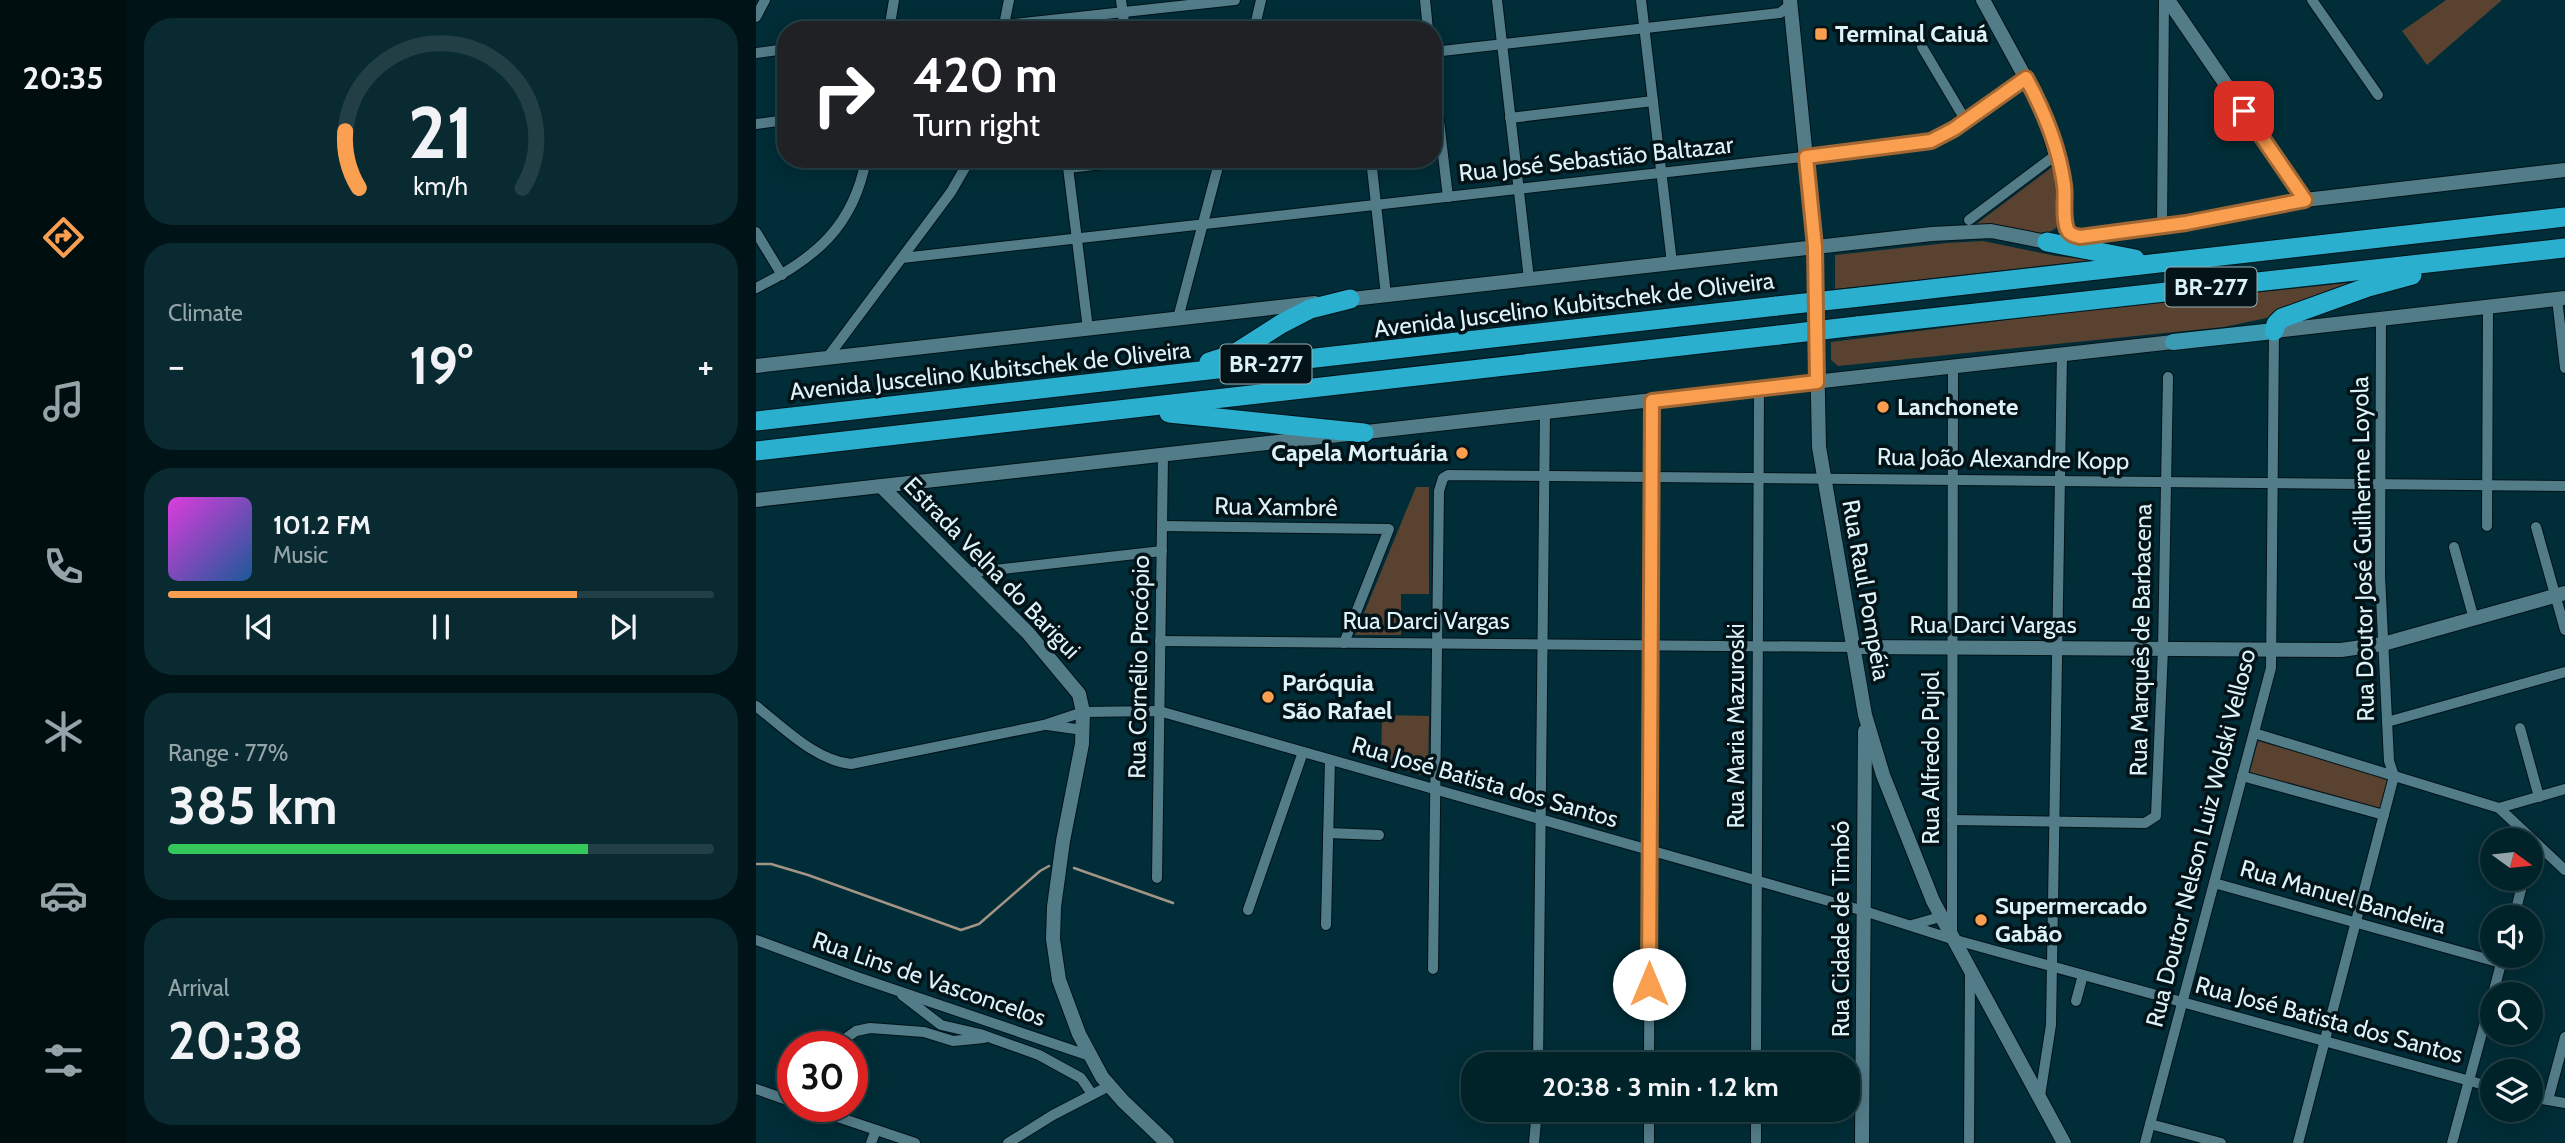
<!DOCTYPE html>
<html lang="en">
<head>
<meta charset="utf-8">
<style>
	body { margin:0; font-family:Cabin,sans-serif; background:#0a2a31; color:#f1f3f6; height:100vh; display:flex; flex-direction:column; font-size:26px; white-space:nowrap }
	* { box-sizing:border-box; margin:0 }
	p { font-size:23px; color:#95a4a8 }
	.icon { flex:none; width:38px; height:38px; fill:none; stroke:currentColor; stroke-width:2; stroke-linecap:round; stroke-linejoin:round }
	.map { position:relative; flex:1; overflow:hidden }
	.panel { display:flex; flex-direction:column; gap:18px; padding:18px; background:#001317; width:630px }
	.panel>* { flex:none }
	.hud { position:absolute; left:21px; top:21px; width:665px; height:147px; border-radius:28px; box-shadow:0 4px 18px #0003,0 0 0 2px #223f46; background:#202124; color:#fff; overflow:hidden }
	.needle { width:46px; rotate:105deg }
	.buttons { position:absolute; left:1724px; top:828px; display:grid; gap:14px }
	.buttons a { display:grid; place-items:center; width:63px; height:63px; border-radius:50%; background:#002229; box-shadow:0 4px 18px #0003,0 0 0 2px #223f46; font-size:35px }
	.speed { position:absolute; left:21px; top:1031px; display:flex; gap:14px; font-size:35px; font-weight:700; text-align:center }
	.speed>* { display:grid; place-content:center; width:91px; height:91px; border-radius:50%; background:#002229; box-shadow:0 4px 18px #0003,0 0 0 2px #223f46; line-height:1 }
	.speed .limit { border:10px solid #d22; background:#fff; color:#111 }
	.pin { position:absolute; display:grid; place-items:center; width:60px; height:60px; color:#fff; margin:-30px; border-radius:14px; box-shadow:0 4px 10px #0006 }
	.me { position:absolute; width:77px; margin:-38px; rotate:0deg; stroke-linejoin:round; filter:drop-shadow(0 0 5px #0008) }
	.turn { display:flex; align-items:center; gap:24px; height:147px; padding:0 21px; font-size:32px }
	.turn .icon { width:91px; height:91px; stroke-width:2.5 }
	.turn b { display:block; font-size:49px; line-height:60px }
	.big { font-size:52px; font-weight:800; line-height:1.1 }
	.panel .tile { flex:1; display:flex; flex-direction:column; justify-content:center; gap:10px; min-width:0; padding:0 24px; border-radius:28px; background:#0a2a31 }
	.panel .dial { align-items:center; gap:0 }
	.dial svg { height:182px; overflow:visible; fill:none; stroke:#223f46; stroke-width:7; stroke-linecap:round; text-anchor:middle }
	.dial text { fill:#f1f3f6; stroke:none }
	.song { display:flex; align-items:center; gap:21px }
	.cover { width:84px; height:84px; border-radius:10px; background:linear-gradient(135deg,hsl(300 70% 55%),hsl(210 70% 35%)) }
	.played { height:7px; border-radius:4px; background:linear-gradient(90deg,#fa9f4f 75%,#223f46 75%) }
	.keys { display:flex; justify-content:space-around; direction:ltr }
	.heat { display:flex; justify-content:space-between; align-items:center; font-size:38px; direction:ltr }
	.charge { height:10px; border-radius:5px; background:linear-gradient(90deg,#34c759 77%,#223f46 0) }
	.trip { position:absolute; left:705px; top:1052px; width:399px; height:70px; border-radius:28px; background:#002229; box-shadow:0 4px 18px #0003,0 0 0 2px #223f46; font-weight:800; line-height:70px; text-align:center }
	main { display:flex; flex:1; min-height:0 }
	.tabs { display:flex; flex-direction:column; width:126px; justify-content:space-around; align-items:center; background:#000e10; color:#95a4a8 }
	.tabs .icon { width:49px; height:49px }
	.tabs .active { color:#fa9f4f }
	.tabs b { font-size:32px; color:#f1f3f6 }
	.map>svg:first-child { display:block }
</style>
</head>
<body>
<main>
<nav class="tabs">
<b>20:35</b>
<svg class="icon active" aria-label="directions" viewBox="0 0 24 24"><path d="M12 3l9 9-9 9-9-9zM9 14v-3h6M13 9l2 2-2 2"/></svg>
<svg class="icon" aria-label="music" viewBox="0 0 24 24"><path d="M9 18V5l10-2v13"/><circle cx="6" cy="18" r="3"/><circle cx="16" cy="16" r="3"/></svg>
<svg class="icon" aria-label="phone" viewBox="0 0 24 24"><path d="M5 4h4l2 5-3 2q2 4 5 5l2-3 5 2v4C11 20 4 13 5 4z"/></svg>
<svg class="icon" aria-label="climate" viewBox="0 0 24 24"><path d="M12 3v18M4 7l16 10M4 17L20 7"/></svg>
<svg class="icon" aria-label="car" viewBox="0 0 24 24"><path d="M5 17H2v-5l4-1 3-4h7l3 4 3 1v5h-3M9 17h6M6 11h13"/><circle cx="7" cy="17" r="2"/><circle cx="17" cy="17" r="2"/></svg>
<svg class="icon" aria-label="filters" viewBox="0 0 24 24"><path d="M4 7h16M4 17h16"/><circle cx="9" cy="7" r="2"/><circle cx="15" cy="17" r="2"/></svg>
</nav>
<section class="panel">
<div class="tile dial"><svg viewBox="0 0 100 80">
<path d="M14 69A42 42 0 1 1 86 69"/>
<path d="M14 69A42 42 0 0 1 8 44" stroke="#fa9f4f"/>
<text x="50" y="56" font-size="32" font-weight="700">21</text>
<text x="50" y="72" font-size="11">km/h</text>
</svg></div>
<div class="tile"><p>Climate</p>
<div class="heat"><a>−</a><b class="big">19°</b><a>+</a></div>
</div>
<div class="tile">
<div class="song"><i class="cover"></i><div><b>101.2 FM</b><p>Music</p></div></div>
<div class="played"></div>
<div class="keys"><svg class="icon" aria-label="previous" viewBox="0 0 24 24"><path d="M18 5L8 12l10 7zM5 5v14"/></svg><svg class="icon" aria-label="pause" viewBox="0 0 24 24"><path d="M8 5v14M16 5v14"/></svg><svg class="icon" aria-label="next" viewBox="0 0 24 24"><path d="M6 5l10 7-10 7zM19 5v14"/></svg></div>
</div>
<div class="tile"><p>Range · 77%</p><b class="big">385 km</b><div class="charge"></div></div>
<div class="tile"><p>Arrival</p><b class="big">20:38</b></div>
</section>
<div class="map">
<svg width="1809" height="1143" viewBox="0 0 1809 1143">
	<rect width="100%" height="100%" fill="#002d37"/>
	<g fill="#594230">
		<polygon points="1690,0 1746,0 1671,65 1646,31"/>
		<path d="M1299,165L1304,223C1292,245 1241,228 1219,225Z"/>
		<polygon points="1227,241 1300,256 1337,260 1079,289 1079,255 1191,243"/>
		<polygon points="1610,281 1520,316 1468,327 1082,366 1075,360 1075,342 1290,315"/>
		<polygon points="660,487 673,487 673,594 645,594 645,635 599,635"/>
		<polygon points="626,715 673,716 672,777 625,764"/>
		<polygon points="1502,741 1632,778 1623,810 1493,775"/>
	</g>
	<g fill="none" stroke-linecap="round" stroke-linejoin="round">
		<g stroke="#a39485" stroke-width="2.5">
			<polyline points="0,864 15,864 52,875 205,930 223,924 284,871 293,866"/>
			<polyline points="318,868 417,903"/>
		</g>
		<defs>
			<g id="street">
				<polyline points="365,0 369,30"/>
				<polyline points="669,0 672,30"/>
				<polyline points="741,0 773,279"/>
				<polyline points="885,0 916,263"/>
				<polyline points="1556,0 1622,95"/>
				<polyline points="0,17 9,0"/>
				<polyline points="248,25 479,0"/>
				<polyline points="133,30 138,0"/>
				<polyline points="247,30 253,0"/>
				<polyline points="498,30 505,0"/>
				<polyline points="1166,47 1210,121"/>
				<polyline points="677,52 1024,13 1034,5"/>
				<polyline points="0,53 30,49"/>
				<polyline points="677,71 692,197"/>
				<polyline points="754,118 897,101"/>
				<polyline points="0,124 30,120"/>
				<polyline points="311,159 332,329"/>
				<polyline points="615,159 630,295"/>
				<polyline points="312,168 390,159"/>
				<polyline points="1213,220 1301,154"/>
				<polyline points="1406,226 1408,0"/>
				<polyline points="0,232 26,275"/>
				<polyline points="146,258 1163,144 1186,136 1198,129 1270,77"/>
				<path d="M0,288C59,259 98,226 110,159"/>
				<polyline points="1801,299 1809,368"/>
				<polyline points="422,318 464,159"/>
				<polyline points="71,358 195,192 214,159"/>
				<polyline points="406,526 633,529 588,643"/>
				<polyline points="1731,526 1732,306"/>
				<polyline points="1780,527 1809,630"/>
				<polyline points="1698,547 1718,619"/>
				<polyline points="211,573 406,551"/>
				<polyline points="404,641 1096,647"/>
				<path d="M0,706C28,728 59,760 95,764L288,725L327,712L403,711L1108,911L1196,939L1736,1087"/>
				<polyline points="1631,722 1809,672"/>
				<polyline points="291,725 327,730"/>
				<polyline points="1764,728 1783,797"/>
				<polyline points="1498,733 1743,808 1809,789"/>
				<polyline points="1486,776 1628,815"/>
				<polyline points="1743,808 1809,870"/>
				<polyline points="1196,820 1389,823 1400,816 1407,649 1412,377"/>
				<polyline points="572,833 623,835"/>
				<polyline points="401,878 407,456"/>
				<polyline points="1458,883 1745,963"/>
				<polyline points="492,910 547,752"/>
				<polyline points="1758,917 1768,878"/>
				<polyline points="570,925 574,760"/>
				<polyline points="1156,925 1184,917"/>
				<polyline points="1196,936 1197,367"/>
				<polyline points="0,940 101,977 334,1056"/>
				<polyline points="677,969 683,491 687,478 692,475 1809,486"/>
				<polyline points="1737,994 1747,956"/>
				<polyline points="146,995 185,1025 224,1034 283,1055 325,1078 336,1094"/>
				<polyline points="1320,1001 1327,975"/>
				<polyline points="44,1046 47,1046"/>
				<polyline points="79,1046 100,1031 114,1028 168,1032 197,1041 228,1038"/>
				<polyline points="782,1064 789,413"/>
				<polyline points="893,1064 896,401"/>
				<polyline points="1000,1064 1003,389"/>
				<polyline points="0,1089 37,1102"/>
				<polyline points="1284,1096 1295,1025 1306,355"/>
				<polyline points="1774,1097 1809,1103"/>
				<polyline points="1792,1100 1809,1037"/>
				<polyline points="49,1106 159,1143"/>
				<polyline points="1394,1124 1465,1143"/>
				<polyline points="115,1143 120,1130"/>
				<polyline points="252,1143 297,1115 353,1086"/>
				<polyline points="778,1143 781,1110"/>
				<polyline points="893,1143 893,1110"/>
				<polyline points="1000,1143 1000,1110"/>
				<polyline points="1213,1143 1214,970"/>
				<polyline points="1389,1143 1515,668 1518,331"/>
				<polyline points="1542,1143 1638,776 1633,761 1624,576 1625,318"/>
				<polyline points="1696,1143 1736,996"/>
			</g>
			<g id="secondary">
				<polyline points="1034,0 1059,247 1063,447 1109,715 1127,775 1177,901 1308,1143"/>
				<polyline points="1227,0 1287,110 1306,175 1310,227 1320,237 1430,223 1549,200 1809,170"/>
				<polyline points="1412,0 1549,200"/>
				<polyline points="587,300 1176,234 1235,231 1291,242"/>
				<polyline points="1518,331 1809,298"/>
				<polyline points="0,366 559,303"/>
				<polyline points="125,486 272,633 323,694 327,712 326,744 307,841 298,907 297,939 303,980 323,1034 346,1077 367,1101 411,1143"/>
				<polyline points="0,500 1417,342"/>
				<polyline points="1096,647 1585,650 1627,644 1809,593"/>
				<polyline points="1106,1143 1109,731"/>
			</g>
			<polyline id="primary" points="1417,342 1518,331"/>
			<g id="highway">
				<polyline points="1291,242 1379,259"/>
				<polyline points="1104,297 1809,217"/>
				<polyline points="1101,326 1809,248"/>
				<polyline points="1518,331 1520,324 1526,318 1612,287 1656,275"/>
				<polyline points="453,362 478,354 525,324 554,309 594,299"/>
				<polyline points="413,413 608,433"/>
				<polyline points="0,421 1021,306"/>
				<polyline points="0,451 1023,335"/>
			</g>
		</defs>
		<use href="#street" stroke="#011319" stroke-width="12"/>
		<use href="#secondary" stroke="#011319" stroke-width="16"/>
		<use href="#primary" stroke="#011319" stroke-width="18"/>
		<use href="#highway" stroke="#011319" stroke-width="21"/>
		<use href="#street" stroke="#537c89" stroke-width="10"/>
		<use href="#secondary" stroke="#537c89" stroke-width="14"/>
		<use href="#primary" stroke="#3a9bb3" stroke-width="16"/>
		<use href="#highway" stroke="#2aafcf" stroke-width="19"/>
		<defs>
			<g id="highway-bridge">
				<polyline points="1021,306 1104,297"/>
				<polyline points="1023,335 1101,326"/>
			</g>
		</defs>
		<use href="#highway-bridge" stroke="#011319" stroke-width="21" stroke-linecap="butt"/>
		<use href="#highway-bridge" stroke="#2aafcf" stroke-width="19"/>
	</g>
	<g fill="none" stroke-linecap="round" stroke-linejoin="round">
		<defs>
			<path id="route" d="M893,984L896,401L1061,382L1059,247L1050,157L1175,141L1198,129L1270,78C1288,111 1303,147 1308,185C1310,198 1306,216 1311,229C1313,234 1318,236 1324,237L1430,223L1549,200L1488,111"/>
		</defs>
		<use href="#route" stroke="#a26733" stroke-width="18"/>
		<use href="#route" stroke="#fa9f4f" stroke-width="12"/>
	</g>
	<g fill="#fa9f4f" stroke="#031317" stroke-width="2.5">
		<rect x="1058" y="27" width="14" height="14" rx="3.5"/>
		<circle cx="1127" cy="407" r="7"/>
		<circle cx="706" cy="453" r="7"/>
		<circle cx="512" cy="697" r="7"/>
		<circle cx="1225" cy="920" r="7"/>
	</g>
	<g text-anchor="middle" stroke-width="7" stroke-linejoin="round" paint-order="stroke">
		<g fill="#031317" stroke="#9cb0b6" stroke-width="2">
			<rect x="1409.5" y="267.5" width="91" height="39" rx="5"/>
			<rect x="464.5" y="344.5" width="91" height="39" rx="5"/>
		</g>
		<g font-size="23" font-weight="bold" fill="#ddf3fa">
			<text x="1455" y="295">BR-277</text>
			<text x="510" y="372">BR-277</text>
		</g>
		<g font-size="24" font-weight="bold" fill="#ddf3fa" stroke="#031317" text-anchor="start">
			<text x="1079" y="42">Terminal Caiuá</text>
			<text x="1141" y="415">Lanchonete</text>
			<text x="692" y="461" text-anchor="end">Capela Mortuária</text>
			<text x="526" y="691">Paróquia<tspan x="526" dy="28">São Rafael</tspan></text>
			<text x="1239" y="914">Supermercado<tspan x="1239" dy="28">Gabão</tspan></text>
		</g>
		<g font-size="24" fill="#ddf3fa" stroke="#031317">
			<text transform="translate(840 159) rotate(-6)" y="8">Rua José Sebastião Baltazar</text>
			<text transform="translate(818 305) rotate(-7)" y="8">Avenida Juscelino Kubitschek de Oliveira</text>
			<text transform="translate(234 371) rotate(-6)" y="8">Avenida Juscelino Kubitschek de Oliveira</text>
			<text transform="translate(1247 459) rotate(1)" y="8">Rua João Alexandre Kopp</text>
			<text transform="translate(520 507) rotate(1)" y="8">Rua Xambrê</text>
			<text transform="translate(1607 549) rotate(-91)" y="8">Rua Doutor José Guilherme Loyola</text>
			<text transform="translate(236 568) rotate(46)" y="8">Estrada Velha do Barigui</text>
			<text transform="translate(1110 590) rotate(80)" y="8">Rua Raul Pompéia</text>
			<text x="670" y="629">Rua Darci Vargas</text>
			<text x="1237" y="633">Rua Darci Vargas</text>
			<text transform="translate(1385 640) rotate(-89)" y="8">Rua Marquês de Barbacena</text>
			<text transform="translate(383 667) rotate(-89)" y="8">Rua Cornélio Procópio</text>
			<text transform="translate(980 726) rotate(-90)" y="8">Rua Maria Mazuroski</text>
			<text transform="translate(1175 758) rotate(-90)" y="8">Rua Alfredo Pujol</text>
			<text transform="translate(729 782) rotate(16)" y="8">Rua José Batista dos Santos</text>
			<text transform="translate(1445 838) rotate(-76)" y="8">Rua Doutor Nelson Luiz Wolski Velloso</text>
			<text transform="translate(1587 897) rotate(16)" y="8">Rua Manuel Bandeira</text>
			<text transform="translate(1085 929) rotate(-90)" y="8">Rua Cidade de Timbó</text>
			<text transform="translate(173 979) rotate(19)" y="8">Rua Lins de Vasconcelos</text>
			<text transform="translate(1573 1020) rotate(15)" y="8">Rua José Batista dos Santos</text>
		</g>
	</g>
</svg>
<div class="buttons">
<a><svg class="needle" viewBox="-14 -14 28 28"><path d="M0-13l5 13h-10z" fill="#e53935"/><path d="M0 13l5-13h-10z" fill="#95a4a8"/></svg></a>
<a><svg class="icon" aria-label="sound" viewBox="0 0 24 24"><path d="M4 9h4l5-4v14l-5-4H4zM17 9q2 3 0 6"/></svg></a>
<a><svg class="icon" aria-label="search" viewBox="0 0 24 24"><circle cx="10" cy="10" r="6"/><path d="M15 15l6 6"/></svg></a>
<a><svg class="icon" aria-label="layers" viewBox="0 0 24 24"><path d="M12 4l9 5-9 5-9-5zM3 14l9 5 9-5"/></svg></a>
</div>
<div class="speed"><div class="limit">30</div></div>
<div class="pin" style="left:1488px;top:111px;background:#d93025"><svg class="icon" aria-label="arrive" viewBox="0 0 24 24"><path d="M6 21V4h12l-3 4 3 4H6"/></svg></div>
<svg class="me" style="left:893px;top:984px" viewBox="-20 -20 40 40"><circle r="19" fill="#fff"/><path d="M0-13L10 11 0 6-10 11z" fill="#fa9f4f"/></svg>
<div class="trip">20:38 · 3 min · 1.2 km</div>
<div class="hud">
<div class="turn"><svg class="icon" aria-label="right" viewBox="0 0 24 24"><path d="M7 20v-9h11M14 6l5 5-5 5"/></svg><div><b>420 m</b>Turn right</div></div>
</div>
</div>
</main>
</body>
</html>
